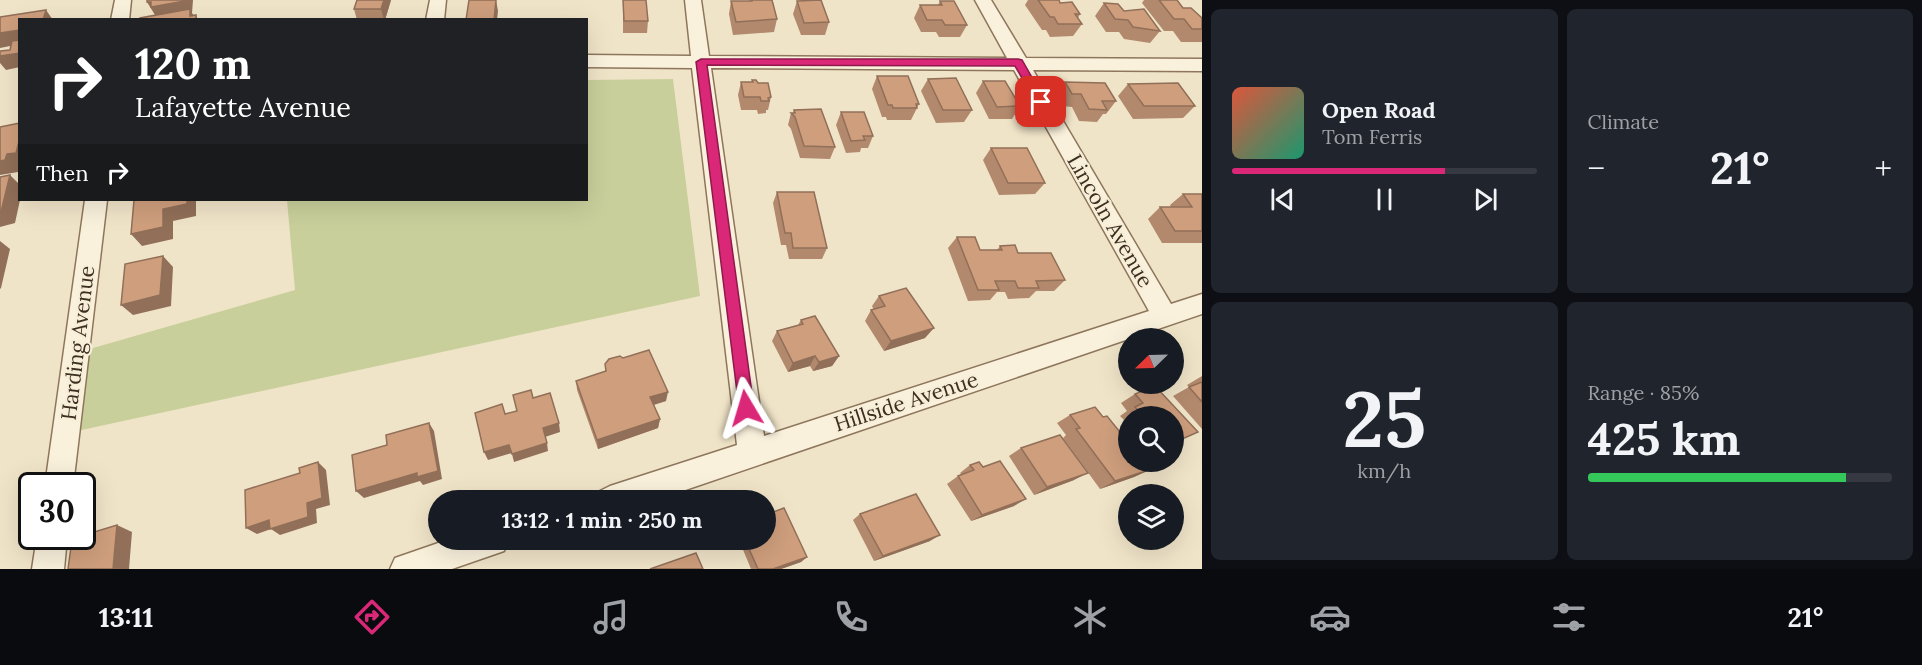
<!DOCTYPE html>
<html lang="en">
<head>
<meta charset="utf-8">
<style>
	body { margin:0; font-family:Lora,serif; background:#20242c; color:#f1f3f6; height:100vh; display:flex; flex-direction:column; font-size:22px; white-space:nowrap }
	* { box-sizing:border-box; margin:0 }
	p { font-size:20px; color:#9ea1a6 }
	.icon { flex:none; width:33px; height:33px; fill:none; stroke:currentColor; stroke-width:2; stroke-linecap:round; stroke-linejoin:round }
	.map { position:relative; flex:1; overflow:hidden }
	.drawer { display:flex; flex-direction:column; gap:9px; padding:9px; background:#0d0f14; width:720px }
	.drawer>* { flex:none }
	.guide { position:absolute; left:18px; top:18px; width:570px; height:183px; border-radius:0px; box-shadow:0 6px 24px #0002; background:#202124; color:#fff; overflow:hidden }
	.needle { width:39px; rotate:247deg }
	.tools { position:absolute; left:1118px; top:328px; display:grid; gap:12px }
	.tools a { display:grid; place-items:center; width:66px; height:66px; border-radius:50%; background:#171b24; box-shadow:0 6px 24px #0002; font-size:30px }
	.speed { position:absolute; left:18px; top:472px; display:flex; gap:12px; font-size:30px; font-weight:700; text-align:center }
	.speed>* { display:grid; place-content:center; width:78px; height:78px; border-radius:50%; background:#171b24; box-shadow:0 6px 24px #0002; line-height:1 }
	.speed .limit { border:3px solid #111; border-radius:9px; background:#fff; color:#111 }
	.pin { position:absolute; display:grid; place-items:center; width:51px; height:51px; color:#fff; margin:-26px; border-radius:12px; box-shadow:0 3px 9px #0006 }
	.me { position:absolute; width:66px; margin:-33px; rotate:353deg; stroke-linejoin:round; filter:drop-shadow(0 0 4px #0008) }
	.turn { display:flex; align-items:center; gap:21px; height:126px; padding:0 18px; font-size:27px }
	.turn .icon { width:78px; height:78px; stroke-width:2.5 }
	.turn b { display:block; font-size:42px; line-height:51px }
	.then { display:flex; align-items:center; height:57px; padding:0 18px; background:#0003; gap:12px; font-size:22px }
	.big { font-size:45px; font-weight:800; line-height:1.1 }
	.drawer .tile { flex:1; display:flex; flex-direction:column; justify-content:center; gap:9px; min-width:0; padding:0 21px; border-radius:9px; background:#20242c }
	.drawer .dial { align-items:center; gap:0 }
	.dial b { font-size:78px; line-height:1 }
	.song { display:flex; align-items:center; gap:18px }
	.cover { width:72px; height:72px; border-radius:9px; background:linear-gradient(135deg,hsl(10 70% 55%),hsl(160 70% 35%)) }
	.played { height:6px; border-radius:3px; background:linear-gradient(90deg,#db2777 70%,#363941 70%) }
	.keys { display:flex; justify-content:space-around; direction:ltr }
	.heat { display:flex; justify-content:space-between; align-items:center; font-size:33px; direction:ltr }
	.charge { height:9px; border-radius:4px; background:linear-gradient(90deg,#34c759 85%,#363941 0) }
	.drawer .tiles { flex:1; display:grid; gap:9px; grid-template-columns:repeat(2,1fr) }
	.trip { position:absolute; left:428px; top:490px; width:348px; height:60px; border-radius:30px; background:#171b24; box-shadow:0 6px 24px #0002; font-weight:800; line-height:60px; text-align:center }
	.tabs { display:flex; height:96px; justify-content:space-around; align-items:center; background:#090b0e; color:#9ea1a6 }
	.tabs .icon { width:42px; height:42px }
	.tabs .selected { color:#db2777 }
	.tabs b { font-size:27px; color:#f1f3f6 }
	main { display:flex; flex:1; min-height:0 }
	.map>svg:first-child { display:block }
</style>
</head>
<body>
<main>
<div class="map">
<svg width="1202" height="569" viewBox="0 0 1202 569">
	<rect width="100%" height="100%" fill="#f0e4c8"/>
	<polygon fill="#c9cf9b" points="673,79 700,296 77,431 86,350 295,290 287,200 586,200 587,80"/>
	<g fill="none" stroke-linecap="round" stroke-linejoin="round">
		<defs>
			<g id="street">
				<polygon points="115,0 131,0 129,20 111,20"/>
				<polygon points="430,0 446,0 444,20 426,20"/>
				<path d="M685,0H701L709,56L1007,58L975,0H991L1026,58L1202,59V71L1033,70L1171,304L1202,294V314L653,501H595L600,491L610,486L737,445L692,68L586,67V55L691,56ZM711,68L1014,70L1149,311L764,436Z"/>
				<polygon points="85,200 107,200 73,486 45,486"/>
				<polygon points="37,537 67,537 64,569 32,569"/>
				<polygon points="447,540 508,540 504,551 452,569 390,569 395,558"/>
			</g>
		</defs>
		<use href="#street" stroke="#8d765c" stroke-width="3"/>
		<use href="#street" fill="#faf1dc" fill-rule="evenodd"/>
	</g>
	<g fill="#b2896c">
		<polygon points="391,0 385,20 357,20 354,9"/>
		<polygon points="623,0 648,21 647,33 623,33"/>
		<polygon points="749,0 772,0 777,19 774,32 733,35 729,14 731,1 749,1"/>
		<polygon points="1028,0 1059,0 1060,3 1080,14 1078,18 1082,24 1073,36 1050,37 1046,30 1042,30 1025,5"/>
		<polygon points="1144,0 1177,0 1183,8 1202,18 1202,42 1181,42 1173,31 1164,31 1142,3"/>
		<polygon points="797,1 829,22 825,35 801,35 793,14"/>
		<polygon points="940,1 967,25 960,37 939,37 936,32 921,32 914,18 920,5 938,5"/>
		<polygon points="1104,3 1124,11 1160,31 1150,43 1124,39 1119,32 1106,32 1095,16"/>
		<polygon points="877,76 919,104 911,120 887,120 886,117 882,117 872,89"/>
		<polygon points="928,79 972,110 964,122 936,123 921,91"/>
		<polygon points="752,80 771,97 768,110 766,110 766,113 758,114 757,110 741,110 738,95 741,82 752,82"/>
		<polygon points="983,81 1020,106 1012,119 989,119 976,93"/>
		<polygon points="1065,82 1116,101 1106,114 1103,114 1097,122 1079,121 1072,107 1062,106 1056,94"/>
		<polygon points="1128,84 1195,106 1183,118 1133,119 1118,96"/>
		<polygon points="794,110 835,147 830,159 800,158 791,129 788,125 791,113 793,113"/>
		<polygon points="841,112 873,136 868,148 861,148 860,152 846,153 836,125"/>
		<polygon points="991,148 1045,183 1035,194 999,195 983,160"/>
		<polygon points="777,192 827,248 822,259 789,259 786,245 781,245 773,203"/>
		<polygon points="1183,194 1202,194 1202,243 1162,243 1148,219 1160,207 1171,207 1170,205"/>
		<polygon points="957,237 980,250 997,250 1000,246 1018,253 1065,280 1054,291 1036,291 1029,298 1008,299 1005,292 997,292 990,300 968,301 948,248"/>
		<polygon points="879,296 925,338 884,351 865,321 871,310 874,310 872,306"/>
		<polygon points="801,320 839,356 832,366 813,371 810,366 788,372 772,341 777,331 798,325"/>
		<polygon points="605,364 666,401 654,405 660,419 658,428 598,449 577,390 576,381 605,371"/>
		<polygon points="1202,376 1202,429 1173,396 1189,387 1187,385"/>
		<polygon points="1135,394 1198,432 1173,443 1173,417 1128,417 1128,424 1120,416 1127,411 1121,403"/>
		<polygon points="1070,415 1103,417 1149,470 1134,477 1100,489 1063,438 1066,435 1057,423"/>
		<polygon points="1021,448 1074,480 1034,495 1009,456"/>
		<polygon points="970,465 983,467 1014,506 971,521 947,484 958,476 962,475 960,473"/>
		<polygon points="860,514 930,541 874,561 853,520"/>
		<polygon points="765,515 807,557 801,562 781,569 751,569 739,540 765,540"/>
	</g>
	<g fill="#916f58">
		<polygon points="185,0 193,0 192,13 196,19 196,15 198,20 155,15 147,2"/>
		<polygon points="384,0 391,0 385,20 384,20 381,9"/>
		<polygon points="496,0 498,11 497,20 494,20"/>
		<polygon points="46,10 53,20 43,20"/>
		<polygon points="20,30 20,44 0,48 0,33"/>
		<polygon points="20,53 20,67 6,70 0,63 0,56"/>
		<polygon points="20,138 20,166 18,172 0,175 0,161 7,154"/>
		<polygon points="10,175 20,185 20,200 15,223 0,227 0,212"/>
		<polygon points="187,200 196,200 196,216 173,221 173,239 142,246 131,234 163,209"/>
		<polygon points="0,241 10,249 1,288 0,289"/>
		<polygon points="163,256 173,267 171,306 133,315 121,305"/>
		<polygon points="934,328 925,338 884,351 891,341"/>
		<polygon points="815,356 810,366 788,372 793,363"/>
		<polygon points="839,356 832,366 813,371 819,362"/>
		<polygon points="668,392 666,401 649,406 650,397"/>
		<polygon points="660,419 658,428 598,449 597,440"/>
		<polygon points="429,423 434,431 442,479 423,485 420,481 364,498 356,491"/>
		<polygon points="559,423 560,432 545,437 543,428"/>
		<polygon points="547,443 548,451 514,462 512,454"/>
		<polygon points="509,445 512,453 488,460 484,452"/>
		<polygon points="318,462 326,470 330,505 316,509 317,523 280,535 271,529 257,534 246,528 269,520 307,503"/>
		<polygon points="1149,470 1134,477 1100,489 1115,481"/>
		<polygon points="1088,473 1074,480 1034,495 1047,487"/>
		<polygon points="1026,499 1014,506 971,521 982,515"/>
		<polygon points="117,525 132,532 129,569 113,569"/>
		<polygon points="940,535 930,541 874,561 883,556"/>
		<polygon points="807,557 801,562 781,569 773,569"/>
	</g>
	<g fill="#cf9f7d" stroke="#916f58" stroke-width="1.5">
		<polygon points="147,0 185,0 185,1 151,7 151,2 147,2"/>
		<polygon points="357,0 384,0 381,9 354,9"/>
		<polygon points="469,0 496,0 494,20 466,20"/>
		<polygon points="623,0 646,0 648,21 624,21"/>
		<polygon points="752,0 772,0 777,19 736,22 731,1 752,1"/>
		<polygon points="821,0 829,22 804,23 797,1"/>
		<polygon points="1038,0 1059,0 1060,3 1072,2 1080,14 1075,14 1082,24 1058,24 1054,17 1050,17"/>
		<polygon points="1159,0 1177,0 1183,8 1191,8 1202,18 1202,29 1192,29 1184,19 1174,19"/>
		<polygon points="940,1 954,1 967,25 945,25 942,20 927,20 920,5 942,5"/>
		<polygon points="1104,3 1118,4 1124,11 1144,9 1160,31 1133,27 1128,20 1115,19"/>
		<polygon points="190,9 190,16 196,15 196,20 140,20 140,18"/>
		<polygon points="46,10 43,20 20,20 20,30 0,33 0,17"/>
		<polygon points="20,40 20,53 0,56 0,51 10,50 12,41"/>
		<polygon points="877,76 908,76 919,104 916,104 917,108 893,108 892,105 888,105"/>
		<polygon points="956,78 972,110 943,110 928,79"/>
		<polygon points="752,80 756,80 758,83 768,83 771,97 768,98 769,101 761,101 760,97 744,97 741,82 753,82"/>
		<polygon points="983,81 1005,81 1020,106 997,107"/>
		<polygon points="1065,82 1105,83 1116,101 1102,101 1107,110 1089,109 1081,94 1072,94"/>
		<polygon points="1178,83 1195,106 1144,106 1128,84"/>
		<polygon points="821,109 835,147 804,146 795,117 791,113 795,113 794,110"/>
		<polygon points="841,112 864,112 873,136 863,136 865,140 851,141"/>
		<polygon points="20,123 20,138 16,153 7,154 5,160 0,161 0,127"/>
		<polygon points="991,148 1027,148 1045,183 1008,183"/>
		<polygon points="10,175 1,212 0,212 0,177"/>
		<polygon points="777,192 814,192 827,248 793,248 791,233 785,233"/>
		<polygon points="1183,194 1202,194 1202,231 1175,231 1160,207 1192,207"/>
		<polygon points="134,200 187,200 187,204 163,209 163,227 131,234"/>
		<polygon points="957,237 975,237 980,250 1002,250 1000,246 1015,245 1018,253 1051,253 1065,280 1036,281 1039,288 1018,288 1015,281 995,281 999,290 978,290"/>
		<polygon points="163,256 160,295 121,305 125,264"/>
		<polygon points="906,288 934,328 891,341 871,310 885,306 879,296"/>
		<polygon points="815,316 839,356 819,362 815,356 793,363 777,331 803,324 801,320"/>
		<polygon points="649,350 668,392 650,397 660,419 597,440 576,381 606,371 605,364 609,359 620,356 623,358"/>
		<polygon points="1202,382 1202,402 1189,387"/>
		<polygon points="1155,386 1198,432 1173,443 1173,417 1144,417 1135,407 1143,403 1135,394"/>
		<polygon points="531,390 533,398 550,393 559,423 543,428 547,443 512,454 509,445 484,452 475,413 502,404 505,414 517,411 513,395"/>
		<polygon points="1095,407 1103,417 1107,416 1128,442 1128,462 1143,462 1149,470 1115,481 1076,429 1080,428 1070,415"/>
		<polygon points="429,423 438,471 417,477 417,473 356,491 352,455 387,445 386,435"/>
		<polygon points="1060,435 1088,473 1047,487 1021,448"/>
		<polygon points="1000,461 1026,499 982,515 958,476 974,470 970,465 979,462 983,467"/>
		<polygon points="318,462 322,498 307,503 308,517 270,529 269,520 246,528 245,490 300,473 299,468"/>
		<polygon points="916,494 940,535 883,556 860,514"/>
		<polygon points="784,508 807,557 773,569 758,569 745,540 765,540 765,523 766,522 765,519 765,515"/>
		<polygon points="117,525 113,569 68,569 71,547 93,540 94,532"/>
		<polygon points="696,553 703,569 650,569"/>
	</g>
	<polygon fill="#db2777" stroke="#8e194d" stroke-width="1.5" points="701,59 1018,59 1022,60 1046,102 1045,104 1037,104 1015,66 707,65 754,408 752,414 746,416 741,414 739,408 696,62"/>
	<g text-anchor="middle" stroke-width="4.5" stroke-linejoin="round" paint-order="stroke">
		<g font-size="21" fill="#3d2e20" stroke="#f7eed8">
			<text transform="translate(1110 221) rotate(60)" y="7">Lincoln Avenue</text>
			<text transform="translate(78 343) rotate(-83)" y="7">Harding Avenue</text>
			<text transform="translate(906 402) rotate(-18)" y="7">Hillside Avenue</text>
		</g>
	</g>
</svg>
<div class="tools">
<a><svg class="needle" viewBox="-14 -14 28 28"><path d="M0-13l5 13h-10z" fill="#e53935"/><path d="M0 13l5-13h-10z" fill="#9ea1a6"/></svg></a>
<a><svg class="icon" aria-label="search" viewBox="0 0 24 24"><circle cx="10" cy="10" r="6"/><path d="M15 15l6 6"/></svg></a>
<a><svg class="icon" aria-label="layers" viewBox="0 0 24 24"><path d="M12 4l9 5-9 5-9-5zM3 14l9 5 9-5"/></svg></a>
</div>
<div class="speed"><div class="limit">30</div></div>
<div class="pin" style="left:1041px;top:102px;background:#d93025"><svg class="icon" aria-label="arrive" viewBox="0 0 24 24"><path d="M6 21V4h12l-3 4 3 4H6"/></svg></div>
<svg class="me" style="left:746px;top:408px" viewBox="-20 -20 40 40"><path d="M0-17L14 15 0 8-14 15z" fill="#db2777" stroke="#fff" stroke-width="4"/></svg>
<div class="trip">13:12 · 1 min · 250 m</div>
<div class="guide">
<div class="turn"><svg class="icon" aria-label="right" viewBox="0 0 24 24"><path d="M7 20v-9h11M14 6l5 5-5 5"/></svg><div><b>120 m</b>Lafayette Avenue</div></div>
<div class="then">Then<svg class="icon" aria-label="right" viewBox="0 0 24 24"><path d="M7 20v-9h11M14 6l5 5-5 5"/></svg></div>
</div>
</div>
<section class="drawer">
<div class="tiles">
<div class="tile">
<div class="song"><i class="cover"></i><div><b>Open Road</b><p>Tom Ferris</p></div></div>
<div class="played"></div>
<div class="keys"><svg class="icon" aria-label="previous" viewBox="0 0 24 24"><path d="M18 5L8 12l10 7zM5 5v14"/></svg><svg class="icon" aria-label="pause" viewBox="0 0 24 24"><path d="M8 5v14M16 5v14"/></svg><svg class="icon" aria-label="next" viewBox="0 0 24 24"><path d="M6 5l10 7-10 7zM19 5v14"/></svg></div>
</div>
<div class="tile"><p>Climate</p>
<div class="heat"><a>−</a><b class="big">21°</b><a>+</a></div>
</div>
<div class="tile dial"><b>25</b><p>km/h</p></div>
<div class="tile"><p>Range · 85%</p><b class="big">425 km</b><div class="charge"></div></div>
</div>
</section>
</main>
<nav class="tabs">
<b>13:11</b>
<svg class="icon selected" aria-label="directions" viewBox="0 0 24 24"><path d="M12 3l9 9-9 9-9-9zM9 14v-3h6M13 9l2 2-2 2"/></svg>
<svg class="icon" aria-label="music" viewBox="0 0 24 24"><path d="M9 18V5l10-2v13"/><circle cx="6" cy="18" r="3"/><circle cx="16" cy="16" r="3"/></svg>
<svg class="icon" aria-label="phone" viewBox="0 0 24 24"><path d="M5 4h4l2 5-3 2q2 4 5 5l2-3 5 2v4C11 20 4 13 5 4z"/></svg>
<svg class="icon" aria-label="climate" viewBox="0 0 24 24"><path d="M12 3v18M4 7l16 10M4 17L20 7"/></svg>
<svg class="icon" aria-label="car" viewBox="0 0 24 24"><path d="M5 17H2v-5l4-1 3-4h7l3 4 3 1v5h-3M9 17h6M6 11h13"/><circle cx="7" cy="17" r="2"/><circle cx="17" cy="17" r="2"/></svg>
<svg class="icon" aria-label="filters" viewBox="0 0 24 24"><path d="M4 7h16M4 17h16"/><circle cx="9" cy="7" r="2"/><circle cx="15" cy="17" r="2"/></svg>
<b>21°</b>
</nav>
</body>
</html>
